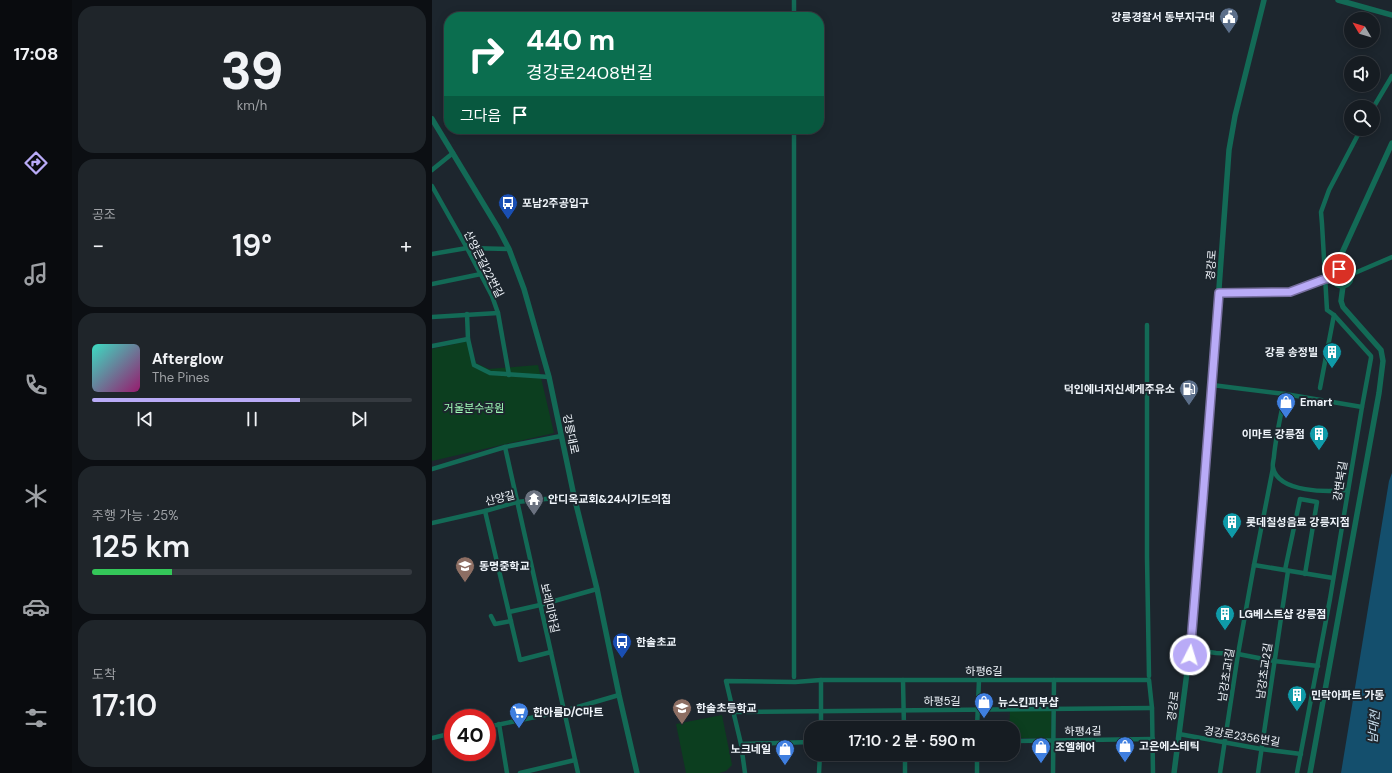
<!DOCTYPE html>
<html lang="ko">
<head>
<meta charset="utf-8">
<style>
	body { margin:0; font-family:"DM Sans","Noto Sans KR",sans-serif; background:#1f252a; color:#f1f3f6; height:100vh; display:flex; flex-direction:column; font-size:15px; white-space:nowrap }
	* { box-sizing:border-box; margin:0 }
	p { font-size:13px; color:#9ea1a5 }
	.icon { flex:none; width:22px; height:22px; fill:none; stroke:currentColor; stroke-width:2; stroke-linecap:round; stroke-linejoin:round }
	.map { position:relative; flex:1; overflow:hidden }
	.details { display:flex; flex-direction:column; gap:6px; padding:6px; background:#0c0f13; width:360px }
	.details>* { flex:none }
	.banner { position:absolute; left:12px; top:12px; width:380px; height:122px; border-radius:16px; box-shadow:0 2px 10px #0003,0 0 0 1px #353a40; background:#0b6e4f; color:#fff; overflow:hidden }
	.needle { width:26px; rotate:308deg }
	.tools { position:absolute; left:912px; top:12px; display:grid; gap:8px }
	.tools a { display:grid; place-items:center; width:36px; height:36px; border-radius:50%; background:#161c22; box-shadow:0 2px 10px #0003,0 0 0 1px #353a40; font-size:20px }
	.speed { position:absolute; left:12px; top:709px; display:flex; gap:8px; font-size:20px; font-weight:700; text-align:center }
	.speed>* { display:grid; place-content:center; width:52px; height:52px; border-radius:50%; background:#161c22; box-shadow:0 2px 10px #0003,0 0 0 1px #353a40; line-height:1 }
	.speed .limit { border:6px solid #d22; background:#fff; color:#111 }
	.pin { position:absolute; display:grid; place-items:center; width:34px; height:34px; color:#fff; margin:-17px; border:2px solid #fff; border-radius:50%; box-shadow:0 1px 4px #0007 }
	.me { position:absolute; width:44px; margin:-22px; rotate:5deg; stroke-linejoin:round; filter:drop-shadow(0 0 3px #0008) }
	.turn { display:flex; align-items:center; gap:14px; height:84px; padding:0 16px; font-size:18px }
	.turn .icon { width:52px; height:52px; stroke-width:2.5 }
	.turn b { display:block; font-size:28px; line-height:34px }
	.then { display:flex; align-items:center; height:38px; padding:0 16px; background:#0003; gap:8px; font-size:15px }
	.big { font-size:30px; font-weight:600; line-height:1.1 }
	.details .tile { flex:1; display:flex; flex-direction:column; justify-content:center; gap:6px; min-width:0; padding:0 14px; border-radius:16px; background:#1f252a }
	.details .dial { align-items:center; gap:0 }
	.dial b { font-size:52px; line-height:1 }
	.song { display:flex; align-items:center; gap:12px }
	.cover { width:48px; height:48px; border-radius:6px; background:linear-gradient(135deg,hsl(170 70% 55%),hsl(320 70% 35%)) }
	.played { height:4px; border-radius:2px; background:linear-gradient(90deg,#b9abf7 65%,#353a40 65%) }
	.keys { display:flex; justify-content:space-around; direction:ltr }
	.heat { display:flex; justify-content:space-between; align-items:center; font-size:22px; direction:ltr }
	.charge { height:6px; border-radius:3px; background:linear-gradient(90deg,#34c759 25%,#353a40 0) }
	.trip { position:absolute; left:372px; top:721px; width:216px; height:40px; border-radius:16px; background:#161c22; box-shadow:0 2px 10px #0003,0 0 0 1px #353a40; font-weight:600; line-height:40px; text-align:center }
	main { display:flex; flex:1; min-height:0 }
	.menu { display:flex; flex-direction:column; width:72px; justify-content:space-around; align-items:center; background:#090b0e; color:#9ea1a5 }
	.menu .icon { width:28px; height:28px }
	.menu .active { color:#b9abf7 }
	.menu b { font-size:18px; color:#f1f3f6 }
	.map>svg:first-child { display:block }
</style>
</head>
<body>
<main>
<nav class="menu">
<b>17:08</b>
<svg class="icon active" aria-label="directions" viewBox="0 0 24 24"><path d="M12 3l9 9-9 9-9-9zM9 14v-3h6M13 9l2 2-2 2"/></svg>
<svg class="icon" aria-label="music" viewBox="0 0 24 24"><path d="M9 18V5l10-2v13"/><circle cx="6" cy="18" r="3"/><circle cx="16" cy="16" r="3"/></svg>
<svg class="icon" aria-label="phone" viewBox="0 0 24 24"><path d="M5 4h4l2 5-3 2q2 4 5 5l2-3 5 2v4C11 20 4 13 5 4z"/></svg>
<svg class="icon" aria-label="climate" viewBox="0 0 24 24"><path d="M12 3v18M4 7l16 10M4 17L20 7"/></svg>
<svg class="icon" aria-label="car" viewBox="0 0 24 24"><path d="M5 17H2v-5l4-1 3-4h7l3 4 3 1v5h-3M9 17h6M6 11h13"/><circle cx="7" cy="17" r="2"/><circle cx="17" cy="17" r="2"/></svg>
<svg class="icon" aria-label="filters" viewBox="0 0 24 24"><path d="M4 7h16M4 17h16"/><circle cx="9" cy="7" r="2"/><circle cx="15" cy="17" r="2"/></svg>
</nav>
<section class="details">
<div class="tile dial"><b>39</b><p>km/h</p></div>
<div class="tile"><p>공조</p>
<div class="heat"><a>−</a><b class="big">19°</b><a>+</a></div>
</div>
<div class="tile">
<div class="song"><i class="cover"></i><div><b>Afterglow</b><p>The Pines</p></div></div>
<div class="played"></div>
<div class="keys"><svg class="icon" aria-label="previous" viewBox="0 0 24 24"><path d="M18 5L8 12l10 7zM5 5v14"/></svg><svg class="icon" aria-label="pause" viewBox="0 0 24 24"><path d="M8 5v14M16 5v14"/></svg><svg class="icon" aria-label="next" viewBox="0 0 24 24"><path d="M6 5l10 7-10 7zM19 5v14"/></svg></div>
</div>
<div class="tile"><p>주행 가능 · 25%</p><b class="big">125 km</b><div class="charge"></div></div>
<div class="tile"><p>도착</p><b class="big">17:10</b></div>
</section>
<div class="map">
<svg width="960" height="773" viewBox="0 0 960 773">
	<rect width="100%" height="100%" fill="#1d262e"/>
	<g fill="#0c3e1f">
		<polygon points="36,341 44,363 57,369 106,365 122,433 0,461 0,349"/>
		<polygon points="578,711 619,711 619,738 581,738 581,728 577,728"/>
		<polygon points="290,715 300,765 294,771 287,773 254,773 244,724"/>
	</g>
	<polygon fill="#144f6d" points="960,473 960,773 909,773 957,481"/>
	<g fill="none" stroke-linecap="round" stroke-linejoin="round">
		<g stroke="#136a56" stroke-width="4.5">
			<polyline points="362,0 362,17"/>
			<polyline points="941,108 960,76"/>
			<polyline points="362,129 362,677"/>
			<polyline points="0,170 21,153"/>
			<polyline points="0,186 35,248 60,296 66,313 77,375"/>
			<polyline points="0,254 35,248 77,249"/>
			<polyline points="918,275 960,257"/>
			<polyline points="0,284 49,274"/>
			<polyline points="787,293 858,292 893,279 901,278"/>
			<polyline points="35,314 36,339 42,365 58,373 117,377"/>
			<polyline points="0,317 66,313"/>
			<polyline points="715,325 715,557 717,676"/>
			<polyline points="0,346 36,339"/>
			<polyline points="780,385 853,394 930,407"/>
			<polyline points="888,388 902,315"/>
			<path d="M853,394C849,415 844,435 842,456C842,459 840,464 841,468C847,493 896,492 916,490"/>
			<polyline points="73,447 146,773"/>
			<polyline points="0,469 73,447 129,436"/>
			<polyline points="53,511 88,660 119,652"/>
			<polyline points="0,523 53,511 85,502 142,496"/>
			<polyline points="822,565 841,468"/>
			<polyline points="853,570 868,499 885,502 873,574"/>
			<polyline points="77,612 108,605 165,589"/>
			<polyline points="59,616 63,624 79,621"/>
			<polyline points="758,649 784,653 806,654 842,661 886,666"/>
			<polyline points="471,680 472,728"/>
			<polyline points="300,712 720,708"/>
			<polyline points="67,724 75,773"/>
			<polyline points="55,727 132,711 187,695"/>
			<polyline points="389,728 389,680"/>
			<polyline points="545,728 547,680"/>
			<polyline points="747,734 829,749 869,754"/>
			<polyline points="0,738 21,733"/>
			<polyline points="581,741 721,739"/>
			<polyline points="309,744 379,742"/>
			<polyline points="473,754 473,773"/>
			<polyline points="545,754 545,773"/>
			<polyline points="88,773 143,760"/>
			<polyline points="313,773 309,744 294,681 363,682 389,680 717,680 720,708 721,773"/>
			<polyline points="387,773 388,754"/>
			<polyline points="621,773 622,680"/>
			<polyline points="788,773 806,654 822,565 901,578"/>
			<polyline points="826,773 856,571"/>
			<polyline points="865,773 898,599 930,407 939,358 939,356 902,315 895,310 890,224 889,212 897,190 929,129"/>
		</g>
		<g stroke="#136a56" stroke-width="5.5">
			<polyline points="906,0 960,15"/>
			<polyline points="0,119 66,228 77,249 92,289 117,377 142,496 165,589 187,695 205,773"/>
			<polyline points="910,268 910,253 960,143"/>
			<circle cx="910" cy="277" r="9"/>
			<polyline points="742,773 758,649 780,385 797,150 803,116 832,0"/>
			<polyline points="878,773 947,393 951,361 949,350 911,307 909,301 911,286"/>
		</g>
	</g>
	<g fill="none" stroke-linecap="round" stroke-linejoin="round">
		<defs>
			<polyline id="route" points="758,655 771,498 787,293 858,292 893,279 901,278 902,272 907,269"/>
		</defs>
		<use href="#route" stroke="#786fa1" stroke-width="10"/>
		<use href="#route" stroke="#b9abf7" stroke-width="7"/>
	</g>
	<defs>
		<symbol id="civic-pin" viewBox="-11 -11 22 30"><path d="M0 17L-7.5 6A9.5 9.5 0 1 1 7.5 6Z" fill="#5c6f8a" stroke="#1d262e"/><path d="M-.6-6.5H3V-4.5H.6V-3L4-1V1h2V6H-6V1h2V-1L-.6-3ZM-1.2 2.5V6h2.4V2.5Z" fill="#fff"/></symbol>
		<symbol id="bus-pin" viewBox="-11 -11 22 30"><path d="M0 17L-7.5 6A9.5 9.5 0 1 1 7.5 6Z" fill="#1a4fb4" stroke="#1d262e"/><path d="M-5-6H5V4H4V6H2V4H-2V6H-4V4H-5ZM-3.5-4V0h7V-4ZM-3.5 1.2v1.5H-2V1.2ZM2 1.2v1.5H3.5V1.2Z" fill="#fff"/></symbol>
		<symbol id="building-pin" viewBox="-11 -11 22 30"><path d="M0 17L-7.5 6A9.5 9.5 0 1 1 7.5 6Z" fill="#0f9aa8" stroke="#1d262e"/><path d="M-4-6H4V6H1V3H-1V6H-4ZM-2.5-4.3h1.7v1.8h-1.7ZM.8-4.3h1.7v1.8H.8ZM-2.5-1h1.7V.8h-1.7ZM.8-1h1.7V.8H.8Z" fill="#fff"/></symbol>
		<symbol id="fuel-pin" viewBox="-11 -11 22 30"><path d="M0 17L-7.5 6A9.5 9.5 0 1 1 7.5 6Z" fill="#5c6f8a" stroke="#1d262e"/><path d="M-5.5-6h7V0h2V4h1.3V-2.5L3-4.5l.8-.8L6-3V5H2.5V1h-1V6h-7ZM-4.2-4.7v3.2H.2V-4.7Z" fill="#fff"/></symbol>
		<symbol id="shop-pin" viewBox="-11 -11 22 30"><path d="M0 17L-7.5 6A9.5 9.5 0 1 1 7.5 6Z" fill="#3f7fe0" stroke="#1d262e"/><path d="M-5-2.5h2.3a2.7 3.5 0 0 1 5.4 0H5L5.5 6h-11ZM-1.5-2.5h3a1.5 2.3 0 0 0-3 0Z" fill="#fff"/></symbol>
		<symbol id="temple-pin" viewBox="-11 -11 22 30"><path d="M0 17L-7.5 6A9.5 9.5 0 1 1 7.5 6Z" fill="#6b7280" stroke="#1d262e"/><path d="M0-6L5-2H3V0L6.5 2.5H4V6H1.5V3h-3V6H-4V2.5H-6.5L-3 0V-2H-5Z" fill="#fff"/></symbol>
		<symbol id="school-pin" viewBox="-11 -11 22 30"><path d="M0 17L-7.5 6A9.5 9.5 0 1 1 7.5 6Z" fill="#8d6e63" stroke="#1d262e"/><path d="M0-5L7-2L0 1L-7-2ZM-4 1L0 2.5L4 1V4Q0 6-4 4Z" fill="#fff"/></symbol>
		<symbol id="supermarket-pin" viewBox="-11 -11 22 30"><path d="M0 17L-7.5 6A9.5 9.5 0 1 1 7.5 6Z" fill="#3f7fe0" stroke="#1d262e"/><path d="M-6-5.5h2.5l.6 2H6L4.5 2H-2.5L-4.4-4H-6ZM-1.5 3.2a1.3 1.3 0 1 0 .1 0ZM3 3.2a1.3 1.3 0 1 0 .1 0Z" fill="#fff"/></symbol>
	</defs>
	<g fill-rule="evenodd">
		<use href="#civic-pin" x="786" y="6" width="22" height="30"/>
		<use href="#bus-pin" x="65" y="192" width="22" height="30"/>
		<use href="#building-pin" x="889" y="341" width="22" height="30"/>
		<use href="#fuel-pin" x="746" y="378" width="22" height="30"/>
		<use href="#shop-pin" x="843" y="391" width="22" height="30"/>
		<use href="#building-pin" x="876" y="423" width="22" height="30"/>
		<use href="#temple-pin" x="91" y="488" width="22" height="30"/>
		<use href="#building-pin" x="789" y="511" width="22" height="30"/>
		<use href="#school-pin" x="22" y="555" width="22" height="30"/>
		<use href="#building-pin" x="782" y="603" width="22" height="30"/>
		<use href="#bus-pin" x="179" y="631" width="22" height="30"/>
		<use href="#building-pin" x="854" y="684" width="22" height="30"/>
		<use href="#shop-pin" x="541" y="691" width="22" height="30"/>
		<use href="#school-pin" x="239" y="697" width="22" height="30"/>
		<use href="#supermarket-pin" x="76" y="701" width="22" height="30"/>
		<use href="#shop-pin" x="682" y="735" width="22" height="30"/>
		<use href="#shop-pin" x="598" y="736" width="22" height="30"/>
		<use href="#shop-pin" x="342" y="738" width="22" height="30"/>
	</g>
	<g text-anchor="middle" stroke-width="4" stroke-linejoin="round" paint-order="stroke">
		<g font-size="11" font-weight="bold" fill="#eff4fa" stroke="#1d262e" text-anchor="start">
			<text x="783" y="21" text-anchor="end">강릉경찰서 동부지구대</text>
			<text x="90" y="207">포남2주공입구</text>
			<text x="886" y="356" text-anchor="end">강릉 송정빌</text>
			<text x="743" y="393" text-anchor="end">덕인에너지신세게주유소</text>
			<text x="868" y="406">Emart</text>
			<text x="873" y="438" text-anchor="end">이마트 강릉점</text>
			<text x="116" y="503">안디옥교회&amp;24시기도의집</text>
			<text x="814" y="526">롯데칠성음료 강릉지점</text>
			<text x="47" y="570">동명중학교</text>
			<text x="807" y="618">LG베스트샵 강릉점</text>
			<text x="204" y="646">한솔초교</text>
			<text x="879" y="699">민락아파트 가동</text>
			<text x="566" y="706">뉴스킨피부샵</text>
			<text x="264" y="712">한솔초등학교</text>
			<text x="101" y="716">한아름D/C마트</text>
			<text x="707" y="750">고은에스테틱</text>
			<text x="623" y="751">조엘헤어</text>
			<text x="339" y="753" text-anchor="end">노크네일</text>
		</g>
		<g font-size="11" fill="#eff4fa" stroke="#1d262e">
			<text transform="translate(52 264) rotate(63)" y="4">산양큰길22번길</text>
			<text transform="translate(779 265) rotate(-86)" y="4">경강로</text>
			<text transform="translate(139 434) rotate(78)" y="4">강릉대로</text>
			<text transform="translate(908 481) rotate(-81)" y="4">강변북길</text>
			<text transform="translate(68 498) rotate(-14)" y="4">산양길</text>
			<text transform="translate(118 608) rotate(77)" y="4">보래미하길</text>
			<text x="552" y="675">하평6길</text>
			<text transform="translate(832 671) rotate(-82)" y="4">남강초교2길</text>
			<text transform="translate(794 675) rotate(-81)" y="4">남강초교1길</text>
			<text x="510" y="705">하평5길</text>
			<text transform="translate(741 706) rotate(-83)" y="4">경강로</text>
			<text transform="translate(651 731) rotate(-1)" y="4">하평4길</text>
			<text transform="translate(810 736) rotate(9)" y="4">경강로2356번길</text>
		</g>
		<g font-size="11" fill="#a1fbb8" stroke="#1d262e">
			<text x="42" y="412">거울분수공원</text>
		</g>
		<g font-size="12" font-style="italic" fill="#cbe1f0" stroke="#1d262e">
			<text transform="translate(942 727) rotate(-86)" y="4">남대천</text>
		</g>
	</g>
</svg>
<div class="tools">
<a><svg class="needle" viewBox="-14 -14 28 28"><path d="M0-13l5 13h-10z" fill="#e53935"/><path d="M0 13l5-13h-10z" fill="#9ea1a5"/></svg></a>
<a><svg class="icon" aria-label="sound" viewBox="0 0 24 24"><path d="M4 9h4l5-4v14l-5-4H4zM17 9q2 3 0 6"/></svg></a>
<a><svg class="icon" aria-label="search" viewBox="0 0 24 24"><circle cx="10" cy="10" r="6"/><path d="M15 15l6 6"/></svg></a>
</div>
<div class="speed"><div class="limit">40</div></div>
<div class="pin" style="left:907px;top:269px;background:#d93025"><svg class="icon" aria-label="arrive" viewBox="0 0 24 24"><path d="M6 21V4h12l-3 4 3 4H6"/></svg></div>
<svg class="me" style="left:758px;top:655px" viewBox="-20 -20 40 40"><circle r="17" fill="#b9abf7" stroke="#fff" stroke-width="3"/><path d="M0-11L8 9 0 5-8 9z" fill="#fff"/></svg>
<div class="trip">17:10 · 2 분 · 590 m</div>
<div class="banner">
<div class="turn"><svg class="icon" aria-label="right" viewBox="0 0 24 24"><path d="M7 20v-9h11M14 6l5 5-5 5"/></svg><div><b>440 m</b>경강로2408번길</div></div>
<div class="then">그다음<svg class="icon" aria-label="arrive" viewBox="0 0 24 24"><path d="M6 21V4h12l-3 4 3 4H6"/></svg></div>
</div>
</div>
</main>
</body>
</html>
